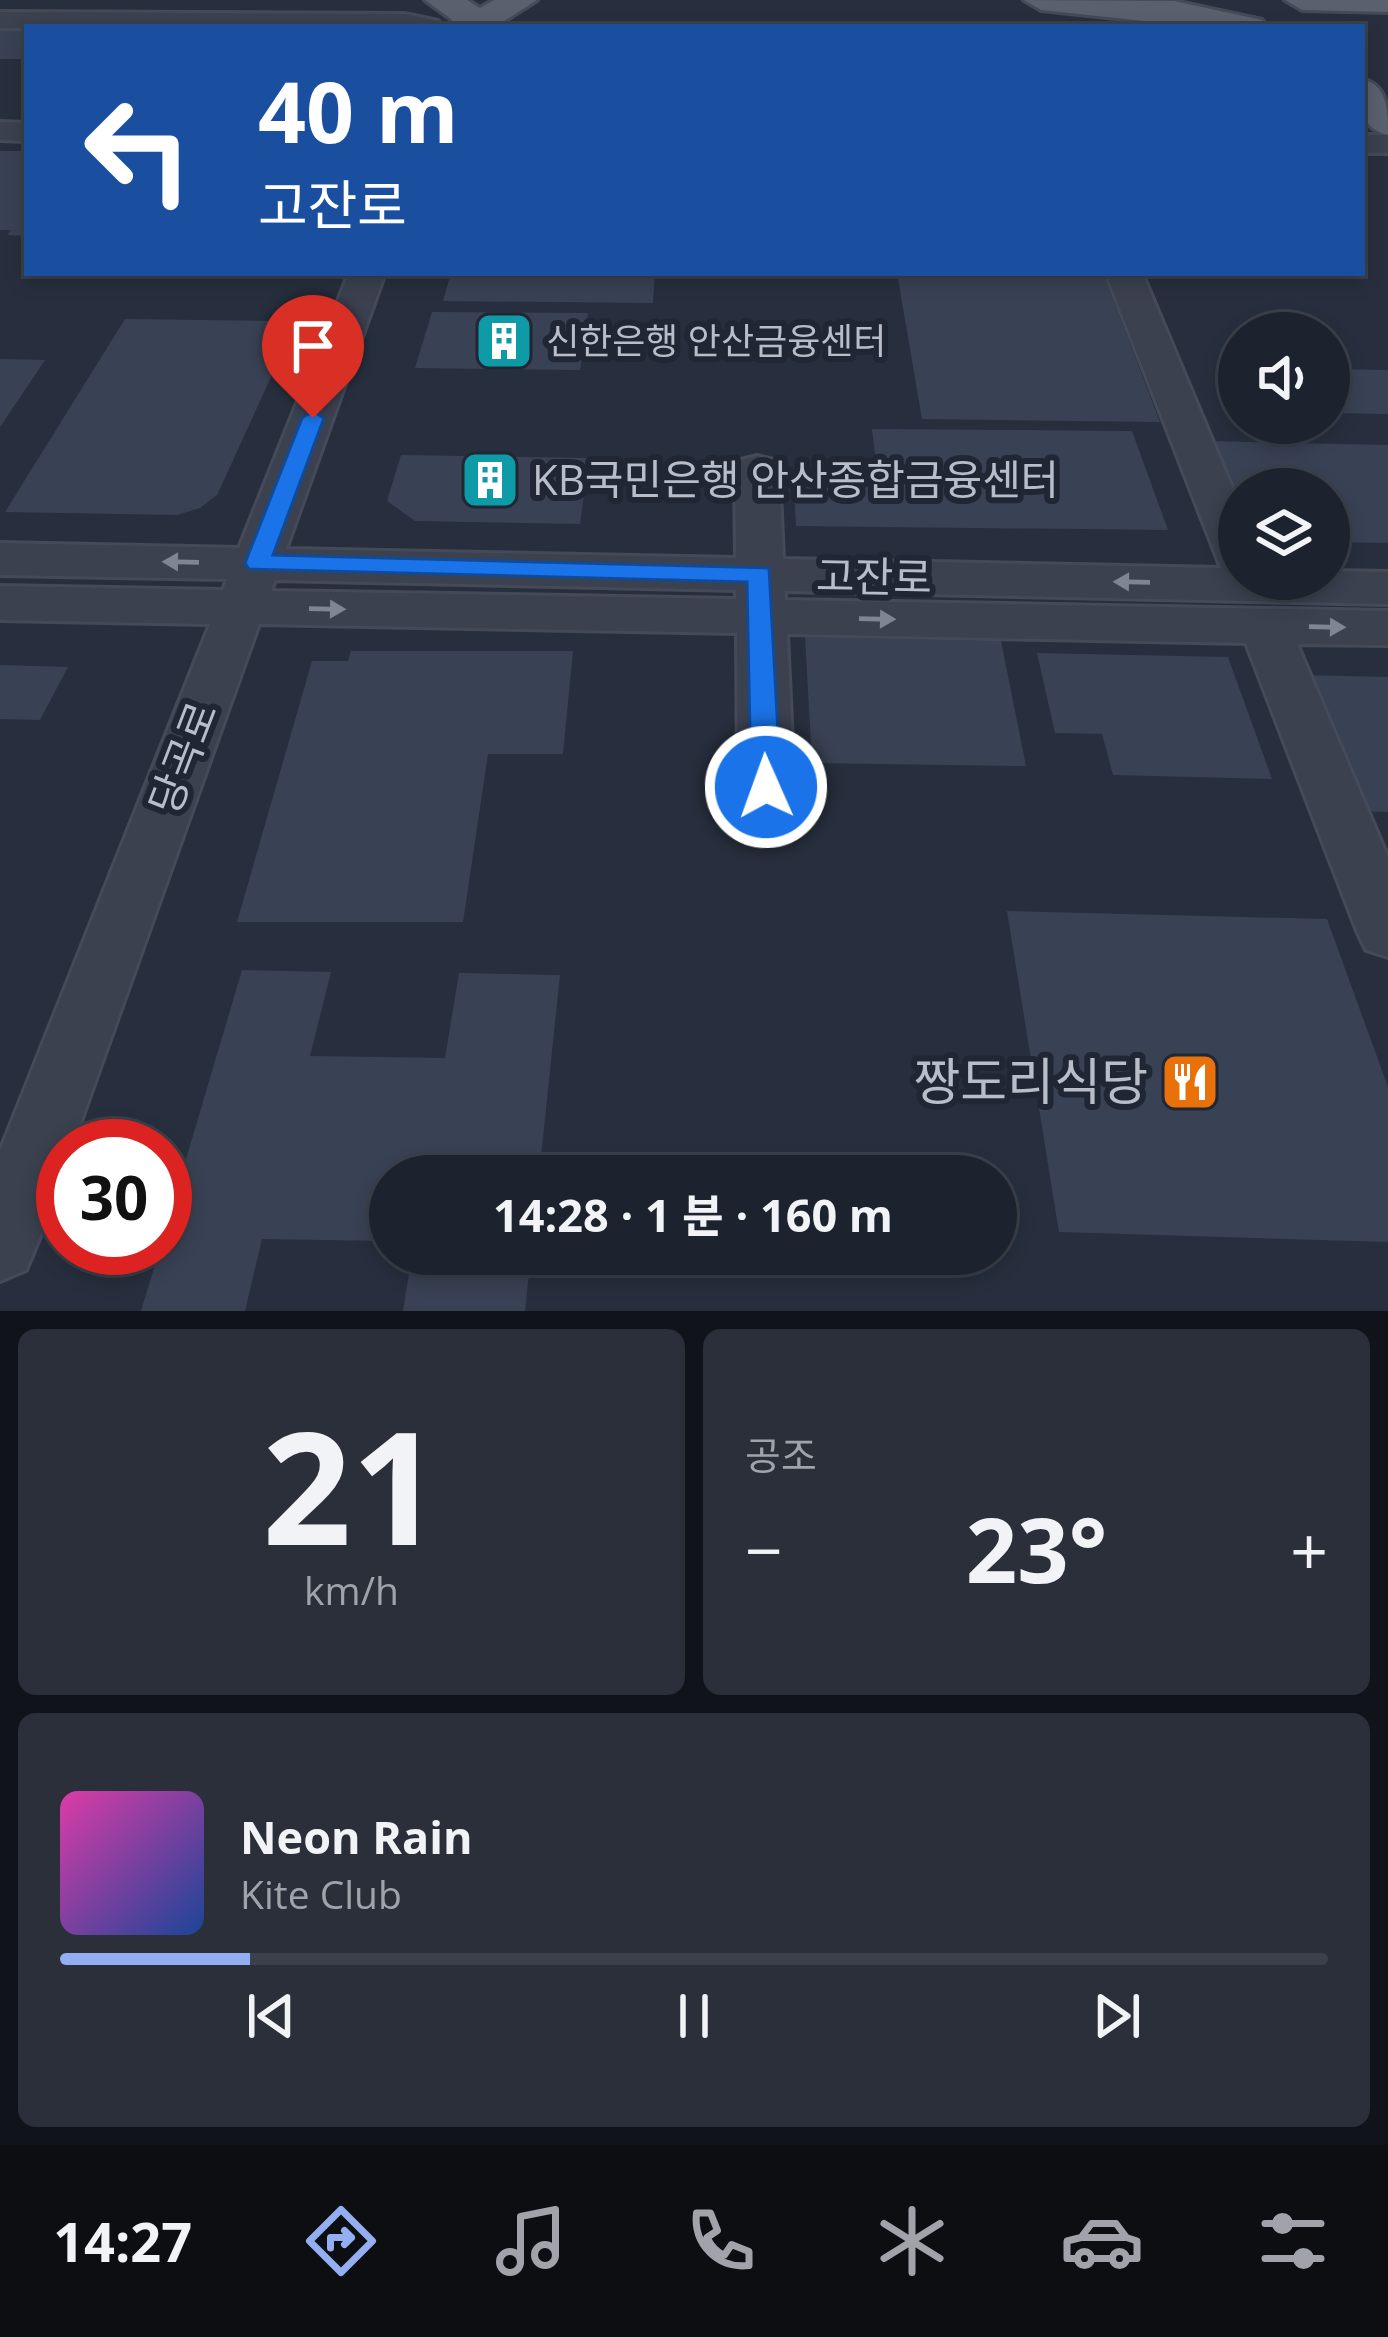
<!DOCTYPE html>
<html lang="ko">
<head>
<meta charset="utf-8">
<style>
	body { margin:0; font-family:"Open Sans","Noto Sans KR",sans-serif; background:#2a2f3a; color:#f1f3f6; height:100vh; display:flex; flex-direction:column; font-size:45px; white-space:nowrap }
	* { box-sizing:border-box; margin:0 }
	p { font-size:39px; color:#a0a4aa }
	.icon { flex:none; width:66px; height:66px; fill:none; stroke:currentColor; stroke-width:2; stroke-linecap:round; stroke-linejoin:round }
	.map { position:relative; height:1311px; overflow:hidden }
	.details { display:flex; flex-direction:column; gap:18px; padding:18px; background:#101319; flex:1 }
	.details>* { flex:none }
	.top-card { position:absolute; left:24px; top:24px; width:1341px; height:252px; border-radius:0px; box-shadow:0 6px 18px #0003,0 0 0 3px #3b404a; background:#1a4fa0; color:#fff; overflow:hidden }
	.controls { position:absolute; left:1218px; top:312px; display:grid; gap:24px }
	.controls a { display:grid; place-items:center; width:132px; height:132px; border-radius:50%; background:#1d232e; box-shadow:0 6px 18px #0003,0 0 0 3px #3b404a; font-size:60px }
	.speed { position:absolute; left:36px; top:1119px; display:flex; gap:24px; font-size:60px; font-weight:700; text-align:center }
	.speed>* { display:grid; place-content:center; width:156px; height:156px; border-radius:50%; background:#1d232e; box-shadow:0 6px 18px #0003,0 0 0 3px #3b404a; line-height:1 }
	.speed .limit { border:18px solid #d22; background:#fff; color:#111 }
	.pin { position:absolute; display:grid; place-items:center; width:102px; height:102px; color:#fff; margin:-123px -51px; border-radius:50% 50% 50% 0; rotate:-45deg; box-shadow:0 0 12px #0007 }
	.pin .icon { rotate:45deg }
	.me { position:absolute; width:132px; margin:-66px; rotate:358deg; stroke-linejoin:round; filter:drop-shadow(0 0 9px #0008) }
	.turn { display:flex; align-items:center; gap:42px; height:252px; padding:0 36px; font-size:54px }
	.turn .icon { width:156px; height:156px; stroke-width:2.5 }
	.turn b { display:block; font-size:84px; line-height:102px }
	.big { font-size:90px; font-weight:700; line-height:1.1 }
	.details .widget { flex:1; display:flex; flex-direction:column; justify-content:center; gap:18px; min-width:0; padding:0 42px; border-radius:18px; background:#2a2f3a }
	.details .dial { align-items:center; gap:0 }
	.dial b { font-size:156px; line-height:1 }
	.song { display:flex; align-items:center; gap:36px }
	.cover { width:144px; height:144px; border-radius:18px; background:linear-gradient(135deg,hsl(320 70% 55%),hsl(220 70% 35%)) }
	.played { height:12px; border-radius:6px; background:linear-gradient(90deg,#94aff1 15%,#3b404a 15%) }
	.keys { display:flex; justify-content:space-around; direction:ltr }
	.heat { display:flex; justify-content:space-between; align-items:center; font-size:66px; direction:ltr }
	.details .tiles { flex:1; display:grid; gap:18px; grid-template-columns:1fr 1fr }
	.widget:last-child { grid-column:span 2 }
	.trip { position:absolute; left:369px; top:1155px; width:648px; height:120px; border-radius:60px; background:#1d232e; box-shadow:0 6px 18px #0003,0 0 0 3px #3b404a; font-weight:700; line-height:120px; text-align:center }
	.dock { display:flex; height:192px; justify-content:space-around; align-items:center; background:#0c0e12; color:#a0a4aa }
	.dock .icon { width:84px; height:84px }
	.dock .selected { color:#94aff1 }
	.dock b { font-size:54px; color:#f1f3f6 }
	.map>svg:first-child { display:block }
</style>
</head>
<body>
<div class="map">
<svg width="1388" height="1311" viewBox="0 0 1388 1311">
	<rect width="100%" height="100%" fill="#272f3e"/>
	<g fill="#394254">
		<rect x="0" y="29" width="27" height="30"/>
		<polygon points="0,151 27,151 27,236 7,235 11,230 0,230"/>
		<polygon points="451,273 655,273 653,303 443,301"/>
		<polygon points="897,273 1103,273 1160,422 922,419"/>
		<polygon points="432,312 588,313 580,370 415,368"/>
		<polygon points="125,319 270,321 285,327 289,338 217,495 200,508 177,515 5,512"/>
		<polygon points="0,359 45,360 0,427"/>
		<polygon points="1329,369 1388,370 1388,414 1329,413"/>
		<polygon points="872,429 1132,431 1168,530 796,526 793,471 877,471"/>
		<polygon points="1205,441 1388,445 1388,543 1329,542 1329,489 1239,489 1239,525"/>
		<polygon points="401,455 589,458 580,524 415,521 387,501"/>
		<polygon points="805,637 1001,641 1026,766 812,763"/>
		<polygon points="351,651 573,651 563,754 488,754 463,922 237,922 312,661 348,661"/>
		<polygon points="1037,653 1228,657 1272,779 1113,775 1102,734 1055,733"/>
		<polygon points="0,665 68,667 40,720 0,719"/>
		<polygon points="1303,675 1388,677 1388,812 1357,811"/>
		<polygon points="1007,911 1327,919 1388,1087 1388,1242 1059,1232"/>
		<polygon points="242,970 331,972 310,1056 445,1058 459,973 560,975 539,1176 390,1176 390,1241 262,1239 245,1311 141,1311 160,1248 165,1248 165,1230"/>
		<polygon points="412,1254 531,1254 525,1311 403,1311"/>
	</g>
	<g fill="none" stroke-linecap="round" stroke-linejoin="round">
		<defs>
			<g id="minor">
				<polygon points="0,12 405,14 438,21 442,27 0,28"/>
				<polygon points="0,122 27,123 27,141 0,140"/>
				<rect x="1362" y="135" width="26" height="18"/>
				<path d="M349,273H385L286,549L736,558L735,469L741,460L757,456L773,460L779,469L783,559L1221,568L1106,273H1142L1239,504V579H1329V571L1388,572V604L785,591V600L1388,611V645L1297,644L1388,858V957L1366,950L1357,931L1246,643L787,634L794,787L786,802L766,809L746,802L738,787L737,633L259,624L72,1146H63C63,1189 42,1231 26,1270L0,1281V1151L210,624L0,620V586L223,590L227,579L0,575V543L239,548ZM275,580L736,590V599L271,591Z"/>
			</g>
			<g id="major">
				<polygon points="425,0 467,0 480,8 494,0 537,0 495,27 454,27 451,19"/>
				<polygon points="1024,0 1174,1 1262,20 1267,27 1201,27 1041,10"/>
				<polygon points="1285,0 1388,0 1388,12 1302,10"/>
				<path d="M1362,79C1388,86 1388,109 1388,135C1358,128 1362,104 1362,79Z"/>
			</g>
		</defs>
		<use href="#minor" stroke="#444a58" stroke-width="6"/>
		<use href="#major" stroke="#444a58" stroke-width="6"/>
		<use href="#minor" fill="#3b414f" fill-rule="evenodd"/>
		<use href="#major" fill="#59606e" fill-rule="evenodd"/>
	</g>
	<defs><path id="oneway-solid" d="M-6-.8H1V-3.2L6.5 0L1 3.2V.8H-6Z" transform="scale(3)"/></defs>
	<g fill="#7f8592">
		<use href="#oneway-solid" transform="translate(181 562) rotate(-179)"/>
		<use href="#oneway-solid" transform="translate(1132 582) rotate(-179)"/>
		<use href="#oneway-solid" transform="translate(327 609) rotate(1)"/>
		<use href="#oneway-solid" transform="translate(877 619) rotate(1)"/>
		<use href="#oneway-solid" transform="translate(1327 627) rotate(1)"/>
	</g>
	<polygon fill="#1a73e8" stroke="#114b97" stroke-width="3" points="313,411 324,418 273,555 769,568 781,787 776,795 755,795 751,787 747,582 249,569 245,563 302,418"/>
	<defs>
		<symbol id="building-square" viewBox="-11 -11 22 22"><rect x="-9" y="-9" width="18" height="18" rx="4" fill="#0f9aa8" stroke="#202634"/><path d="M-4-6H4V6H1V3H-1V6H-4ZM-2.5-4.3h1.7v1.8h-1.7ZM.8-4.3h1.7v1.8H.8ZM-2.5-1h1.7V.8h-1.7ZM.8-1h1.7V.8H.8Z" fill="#fff"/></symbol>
		<symbol id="restaurant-square" viewBox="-11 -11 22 22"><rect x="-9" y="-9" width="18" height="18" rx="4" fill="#e8710a" stroke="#202634"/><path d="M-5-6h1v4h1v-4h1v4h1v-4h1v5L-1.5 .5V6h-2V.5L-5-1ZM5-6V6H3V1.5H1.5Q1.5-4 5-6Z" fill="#fff"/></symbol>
	</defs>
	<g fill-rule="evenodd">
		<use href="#building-square" x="471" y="308" width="66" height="66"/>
		<use href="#building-square" x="457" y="447" width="66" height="66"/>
		<use href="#restaurant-square" x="1157" y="1049" width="66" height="66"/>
	</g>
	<g text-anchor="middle" stroke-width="12" stroke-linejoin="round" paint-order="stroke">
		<g font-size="36" fill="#b7bdc9" stroke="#202634" text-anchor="start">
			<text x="546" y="354">신한은행 안산금융센터</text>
		</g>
		<g font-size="42" fill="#b7bdc9" stroke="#202634" text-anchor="start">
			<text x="532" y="495">KB국민은행 안산종합금융센터</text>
		</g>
		<g font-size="42" fill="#b7bdc9" stroke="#202634">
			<text transform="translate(874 577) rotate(1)" y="15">고잔로</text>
			<text transform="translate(183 758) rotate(-69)" y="15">당곡로</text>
		</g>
		<g font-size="51" fill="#b7bdc9" stroke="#202634" text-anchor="end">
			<text x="1148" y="1100">짱도리식당</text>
		</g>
	</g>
</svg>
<div class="controls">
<a><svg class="icon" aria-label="sound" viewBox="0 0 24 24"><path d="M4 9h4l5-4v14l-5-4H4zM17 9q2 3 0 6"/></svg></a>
<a><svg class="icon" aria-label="layers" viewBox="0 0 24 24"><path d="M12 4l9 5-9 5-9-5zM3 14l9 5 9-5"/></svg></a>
</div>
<div class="speed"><div class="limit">30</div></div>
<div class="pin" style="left:313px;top:418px;background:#d93025"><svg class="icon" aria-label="arrive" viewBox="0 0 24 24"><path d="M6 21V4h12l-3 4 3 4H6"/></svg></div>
<svg class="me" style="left:766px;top:787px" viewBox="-20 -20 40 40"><circle r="17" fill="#1a73e8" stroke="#fff" stroke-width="3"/><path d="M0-11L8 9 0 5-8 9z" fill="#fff"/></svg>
<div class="trip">14:28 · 1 분 · 160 m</div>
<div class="top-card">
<div class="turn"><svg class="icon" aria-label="left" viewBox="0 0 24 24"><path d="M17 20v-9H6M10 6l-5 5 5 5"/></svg><div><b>40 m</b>고잔로</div></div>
</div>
</div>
<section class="details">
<div class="tiles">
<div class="widget dial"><b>21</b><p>km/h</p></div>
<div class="widget"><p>공조</p>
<div class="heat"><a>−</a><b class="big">23°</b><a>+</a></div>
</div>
<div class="widget">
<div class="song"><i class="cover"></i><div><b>Neon Rain</b><p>Kite Club</p></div></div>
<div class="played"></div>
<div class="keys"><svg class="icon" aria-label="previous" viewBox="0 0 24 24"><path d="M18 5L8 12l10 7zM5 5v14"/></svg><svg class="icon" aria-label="pause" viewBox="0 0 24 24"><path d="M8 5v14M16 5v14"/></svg><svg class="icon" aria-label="next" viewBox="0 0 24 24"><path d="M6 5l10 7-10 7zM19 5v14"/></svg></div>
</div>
</div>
</section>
<nav class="dock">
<b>14:27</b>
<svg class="icon selected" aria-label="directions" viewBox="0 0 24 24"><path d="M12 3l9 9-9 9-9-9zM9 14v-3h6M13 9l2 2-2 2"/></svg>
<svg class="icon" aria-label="music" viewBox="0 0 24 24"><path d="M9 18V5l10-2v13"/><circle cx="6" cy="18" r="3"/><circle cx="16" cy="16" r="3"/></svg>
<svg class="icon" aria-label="phone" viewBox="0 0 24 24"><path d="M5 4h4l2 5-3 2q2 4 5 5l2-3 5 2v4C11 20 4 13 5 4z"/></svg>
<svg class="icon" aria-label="climate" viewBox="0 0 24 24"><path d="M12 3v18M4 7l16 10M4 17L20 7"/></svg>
<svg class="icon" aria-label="car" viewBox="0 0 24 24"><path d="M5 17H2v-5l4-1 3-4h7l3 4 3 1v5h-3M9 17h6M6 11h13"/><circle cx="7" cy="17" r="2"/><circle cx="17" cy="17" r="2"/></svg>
<svg class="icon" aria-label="filters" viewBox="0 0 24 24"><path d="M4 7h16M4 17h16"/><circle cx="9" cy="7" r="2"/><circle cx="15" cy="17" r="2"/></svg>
</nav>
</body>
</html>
